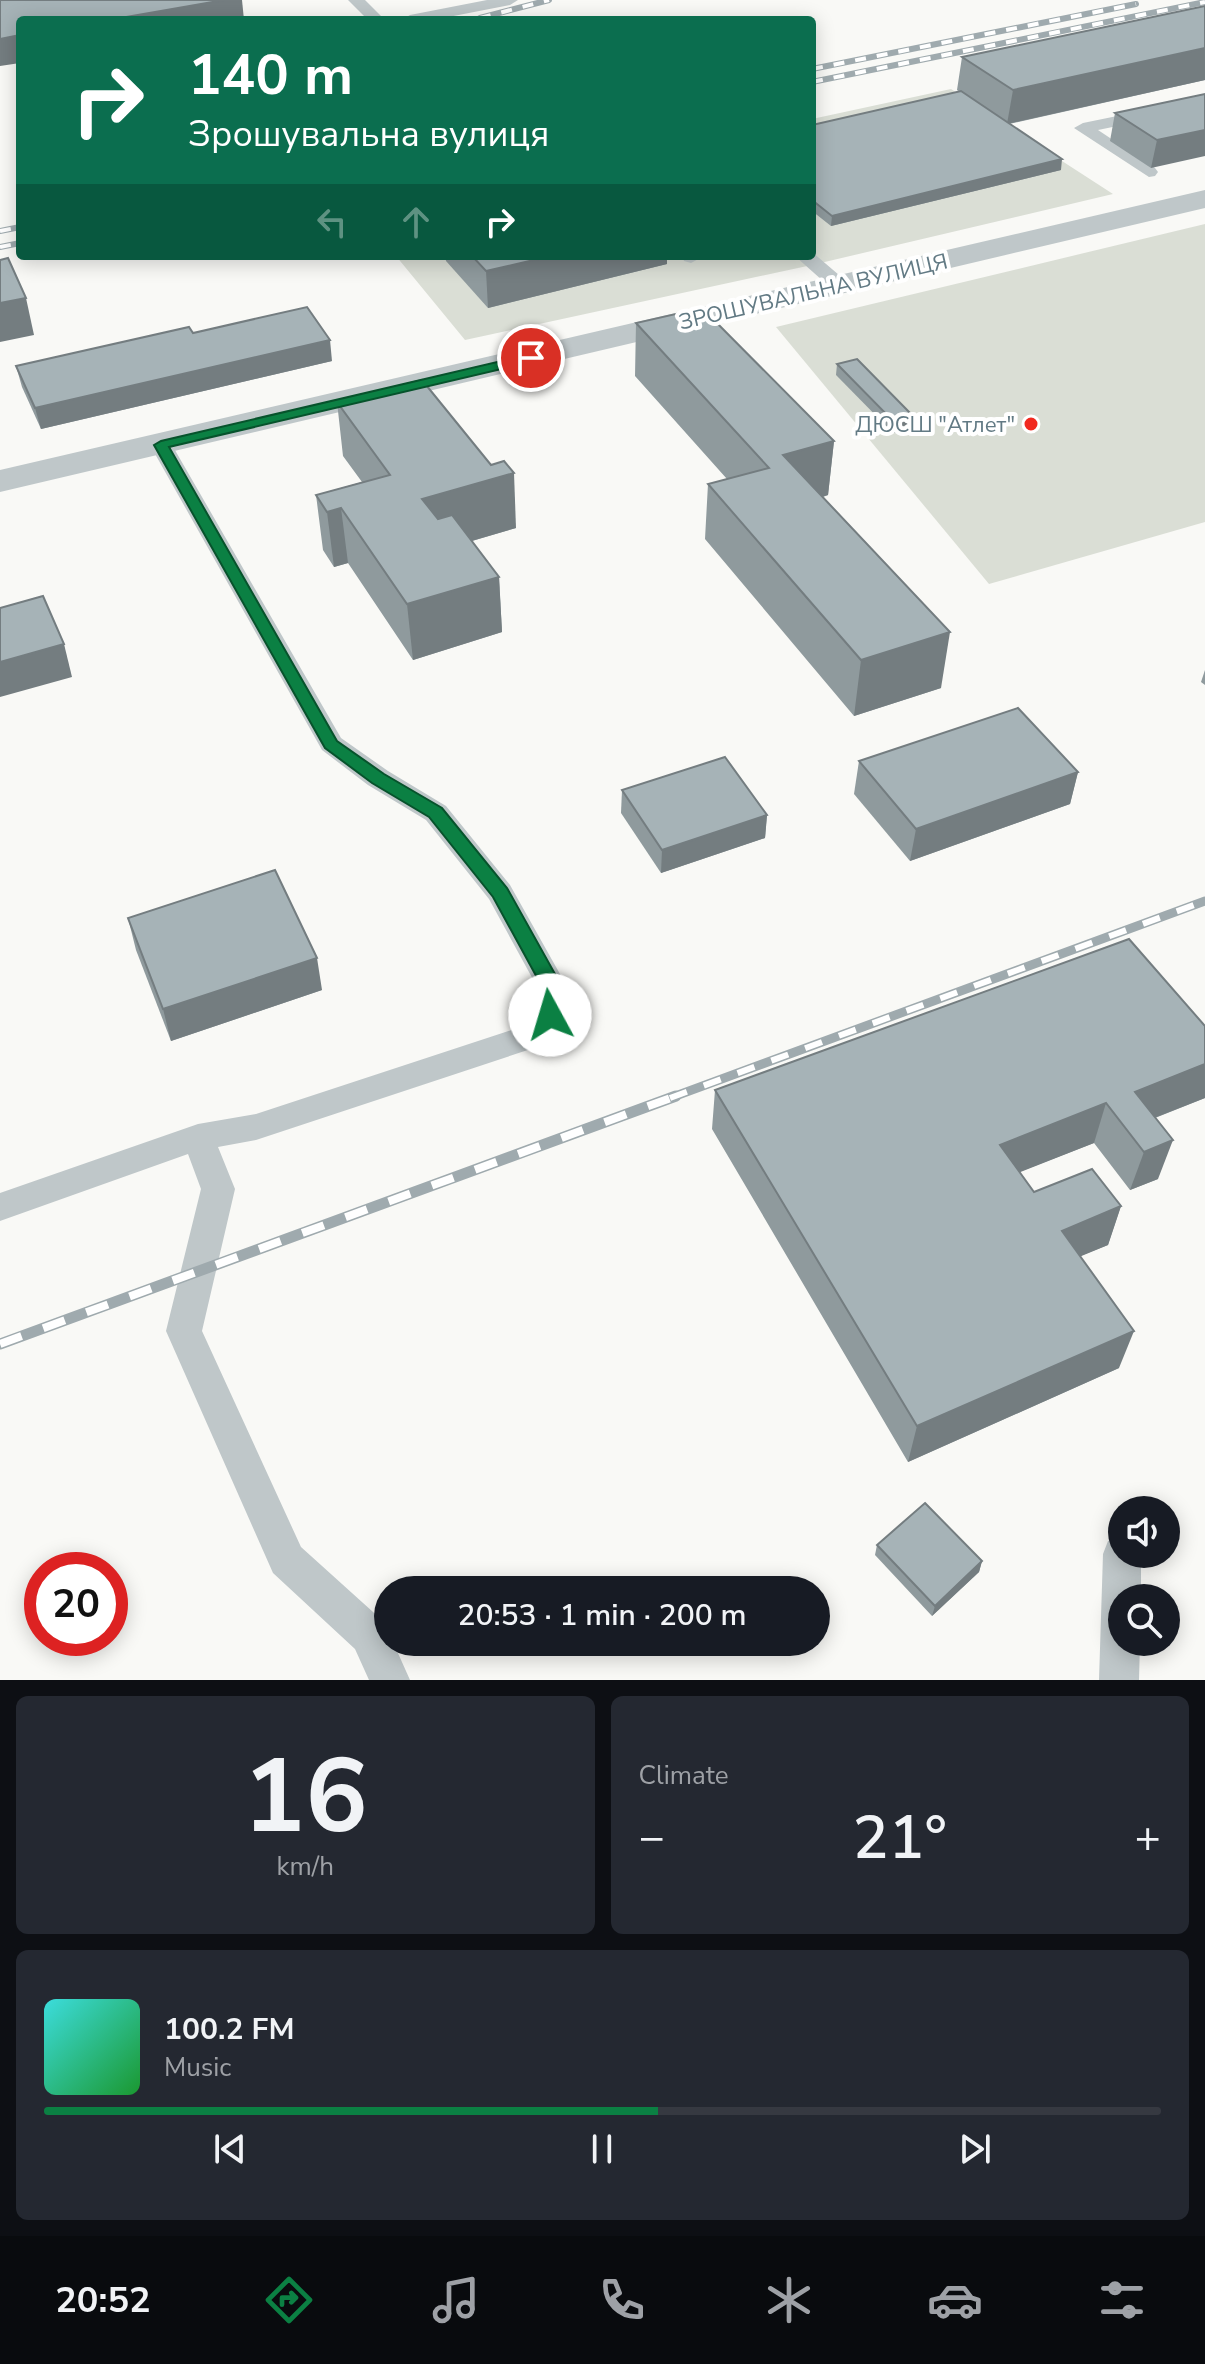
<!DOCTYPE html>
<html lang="en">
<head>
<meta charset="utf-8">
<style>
	body { margin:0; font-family:"Nunito Sans",sans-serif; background:#242831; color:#f1f3f6; height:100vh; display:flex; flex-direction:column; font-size:30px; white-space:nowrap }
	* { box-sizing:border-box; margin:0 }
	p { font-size:26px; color:#9ea1a6 }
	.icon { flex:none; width:44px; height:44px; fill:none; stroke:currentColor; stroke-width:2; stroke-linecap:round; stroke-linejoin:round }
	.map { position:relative; height:1680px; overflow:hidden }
	.side { display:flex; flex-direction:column; gap:16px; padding:16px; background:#0d0f14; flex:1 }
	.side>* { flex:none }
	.banner { position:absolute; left:16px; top:16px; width:800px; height:244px; border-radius:8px; box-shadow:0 4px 20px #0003; background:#0b6e4f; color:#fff; overflow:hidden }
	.controls { position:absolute; left:1108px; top:1496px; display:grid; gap:16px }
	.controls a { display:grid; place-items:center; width:72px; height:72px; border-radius:50%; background:#171b24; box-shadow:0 4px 20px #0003; font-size:40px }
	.speed { position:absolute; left:24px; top:1552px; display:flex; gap:16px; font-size:40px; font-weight:700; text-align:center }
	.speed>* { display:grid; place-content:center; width:104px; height:104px; border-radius:50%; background:#171b24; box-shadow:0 4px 20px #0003; line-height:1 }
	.speed .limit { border:12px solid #d22; background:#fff; color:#111 }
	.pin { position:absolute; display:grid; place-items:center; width:68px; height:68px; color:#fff; margin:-34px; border:4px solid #fff; border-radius:50%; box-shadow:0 2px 8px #0007 }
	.me { position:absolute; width:88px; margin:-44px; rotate:354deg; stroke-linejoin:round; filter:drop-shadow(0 0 6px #0008) }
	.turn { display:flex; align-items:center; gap:28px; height:168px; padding:0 40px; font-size:36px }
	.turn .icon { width:104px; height:104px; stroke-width:2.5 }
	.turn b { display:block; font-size:56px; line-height:68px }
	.lanes { display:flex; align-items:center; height:76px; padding:0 40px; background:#0003; justify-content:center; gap:40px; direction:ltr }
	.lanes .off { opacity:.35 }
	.big { font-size:60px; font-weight:600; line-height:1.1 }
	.side .card { flex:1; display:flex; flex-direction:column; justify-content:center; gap:12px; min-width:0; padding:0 28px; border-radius:12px; background:#242831 }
	.side .dial { align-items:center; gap:0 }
	.dial b { font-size:104px; line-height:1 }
	.song { display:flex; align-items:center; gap:24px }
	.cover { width:96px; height:96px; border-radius:12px; background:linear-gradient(135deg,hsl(180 70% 55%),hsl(130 70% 35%)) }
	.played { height:8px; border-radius:4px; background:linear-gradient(90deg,#0b8043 55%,#363941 55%) }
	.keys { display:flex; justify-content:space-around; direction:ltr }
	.heat { display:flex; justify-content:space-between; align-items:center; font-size:44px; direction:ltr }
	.side .tiles { flex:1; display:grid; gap:16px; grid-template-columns:1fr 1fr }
	.card:last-child { grid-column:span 2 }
	.trip { position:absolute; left:374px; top:1576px; width:456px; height:80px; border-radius:40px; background:#171b24; box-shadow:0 4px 20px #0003; font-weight:600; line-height:80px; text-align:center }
	.dock { display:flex; height:128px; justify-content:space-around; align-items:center; background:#090b0e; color:#9ea1a6 }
	.dock .icon { width:56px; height:56px }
	.dock .active { color:#0b8043 }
	.dock b { font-size:36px; color:#f1f3f6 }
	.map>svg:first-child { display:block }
</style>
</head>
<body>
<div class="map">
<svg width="1205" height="1680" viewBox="0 0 1205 1680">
	<rect width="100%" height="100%" fill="#f9f9f6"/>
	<g fill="#daded5">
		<polygon points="951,89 1113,194 812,265 465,340 396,256 812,256 812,119"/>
		<polygon points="1205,224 1205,522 989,584 776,327"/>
	</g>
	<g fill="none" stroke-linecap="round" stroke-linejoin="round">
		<g fill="#bfc7c9" fill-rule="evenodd">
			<polygon points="348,0 365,0 385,20 368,20"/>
			<polygon points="487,0 518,0 510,5 433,20 402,20 410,15"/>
			<polygon points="1205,98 1205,108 1098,130 1155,168 1158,172 1155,176 1149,177 1074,128 1083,123"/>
			<polygon points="812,252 846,281 849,285 846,289 832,289 795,256 812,256"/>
			<polygon points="682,256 704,256 691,263 684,261"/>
			<polygon points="161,438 172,445 341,738 388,771 446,806 510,885 565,983 565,1015 546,1044 256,1140 218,1147 235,1189 202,1331 301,1547 383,1621 388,1631 388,1642 393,1642 410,1680 369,1680 355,1649 273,1573 166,1331 201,1189 188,1154 0,1221 0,1193 198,1124 256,1114 524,1026 535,1012 535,983 489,899 426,820 368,785 322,750 150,445"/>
			<polygon points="1122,1535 1122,1554 1141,1554 1141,1598 1122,1598 1122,1642 1140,1642 1139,1680 1099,1680 1103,1554 1108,1541"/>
		</g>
		<polygon fill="#bfc7c9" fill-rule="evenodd" points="1205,190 1205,208 0,492 0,470"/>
		<defs>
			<g id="rail-far2">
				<polyline points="480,18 549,0"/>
				<polyline points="812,69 1136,4"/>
				<polyline points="812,82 1205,2"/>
				<polyline points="0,231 20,227"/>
				<polyline points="0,247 20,243"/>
			</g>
			<polyline id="rail-far1" points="670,1098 1205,901"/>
			<polyline id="rail" points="0,1344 676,1096"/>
		</defs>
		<use href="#rail-far2" stroke="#9faaae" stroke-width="6"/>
		<use href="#rail-far1" stroke="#9faaae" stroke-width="9"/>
		<use href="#rail" stroke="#9faaae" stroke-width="11"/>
		<use href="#rail-far2" stroke="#fff" stroke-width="4" stroke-dasharray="11" stroke-linecap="butt"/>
		<use href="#rail-far1" stroke="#fff" stroke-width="6" stroke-dasharray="18" stroke-linecap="butt"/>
		<use href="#rail" stroke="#fff" stroke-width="8" stroke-dasharray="23" stroke-linecap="butt"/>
	</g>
	<g fill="#8f9a9d">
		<polygon points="962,57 1205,80 1009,124 1061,170 831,226 812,211 812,125 960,92 957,90"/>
		<polygon points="1205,94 1151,168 1110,141 1115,113"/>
		<polygon points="445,256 667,256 667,264 488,308 446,261"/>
		<polygon points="636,323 834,441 828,495 823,497 941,688 854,716 705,539 708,484 727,479 635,376"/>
		<polygon points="193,333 332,361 41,429 22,387 16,366"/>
		<polygon points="837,364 914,417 913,429 893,433 836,375"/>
		<polygon points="337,402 516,528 472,541 499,577 502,632 413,660 348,563 334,567 323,550 316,495 362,482 343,456"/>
		<polygon points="1205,670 1205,685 1201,682"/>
		<polygon points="859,761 1078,772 1070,804 910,861 854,794"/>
		<polygon points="622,790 767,815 765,838 661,873 621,813"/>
		<polygon points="128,918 322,990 171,1041 136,950"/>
		<polygon points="1205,1026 1205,1098 1155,1118 1158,1179 1130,1190 1094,1143 1019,1172 1034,1192 1121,1206 1108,1245 1080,1256 1119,1368 908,1462 712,1129 715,1090"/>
		<polygon points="877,1545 982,1561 979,1572 932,1616 875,1555"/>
	</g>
	<g fill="#747d80">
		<polygon points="224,0 242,0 244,20 109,20"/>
		<polygon points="20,35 20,63 0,66 0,39"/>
		<polygon points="1205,48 1205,80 1007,124 1013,90"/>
		<polygon points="1205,130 1205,156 1151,168 1157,140"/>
		<polygon points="1062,159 1061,170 831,226 832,216"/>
		<polygon points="551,256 667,256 667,264 488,308 486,271"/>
		<polygon points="26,298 34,335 0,342 0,303"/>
		<polygon points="330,340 332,361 41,429 35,408"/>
		<polygon points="914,417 913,429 893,433 894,422"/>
		<polygon points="834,441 828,495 779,509 783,455"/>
		<polygon points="514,473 516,528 427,554 422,499"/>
		<polygon points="341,508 348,563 334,567 327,512"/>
		<polygon points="499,577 502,632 413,660 407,604"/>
		<polygon points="950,632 941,688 854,716 861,660"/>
		<polygon points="64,644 72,677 0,697 0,662"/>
		<polygon points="1078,772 1070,804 910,861 916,829"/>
		<polygon points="767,815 765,838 661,873 662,850"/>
		<polygon points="317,958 322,990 171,1041 163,1009"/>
		<polygon points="1205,1064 1205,1098 1126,1129 1135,1092"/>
		<polygon points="1106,1103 1094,1143 990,1184 1000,1145"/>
		<polygon points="1173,1140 1158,1179 1130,1190 1144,1152"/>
		<polygon points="1121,1206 1108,1245 1050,1269 1062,1231"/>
		<polygon points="1134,1331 1119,1368 908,1462 917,1426"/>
		<polygon points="982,1561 979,1572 932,1616 935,1606"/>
	</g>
	<g fill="#a6b3b7" stroke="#747d80" stroke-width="2">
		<polygon points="0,0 224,0 109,20 20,20 20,35 0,39"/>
		<polygon points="1205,6 1205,48 1013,90 962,57"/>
		<polygon points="961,91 1062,159 832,216 812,200 812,125"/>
		<polygon points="1205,94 1205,130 1157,140 1115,113"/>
		<polygon points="472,256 551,256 486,271"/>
		<polygon points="8,258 26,298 0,303 0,260"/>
		<polygon points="307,307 330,340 35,408 16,366 189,327 193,333"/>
		<polygon points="702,308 834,441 783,455 950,632 861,660 708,484 769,468 636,323"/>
		<polygon points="857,359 914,417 894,422 837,364"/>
		<polygon points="422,380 491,465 504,461 514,473 422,499 438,519 452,515 499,577 407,604 341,508 327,512 316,495 390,475 337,402"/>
		<polygon points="43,596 64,644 0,662 0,608"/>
		<polygon points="1018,708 1078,772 916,829 859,761"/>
		<polygon points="725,757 767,815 662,850 622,790"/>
		<polygon points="275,870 317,958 163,1009 128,918"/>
		<polygon points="1129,939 1205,1026 1205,1064 1135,1092 1173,1140 1144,1152 1106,1103 1000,1145 1034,1192 1092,1169 1121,1206 1062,1231 1134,1331 917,1426 715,1090"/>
		<polygon points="925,1503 982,1561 935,1606 877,1545"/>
	</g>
	<polygon fill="#0b8043" stroke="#07532c" stroke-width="2" points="531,354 536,355 536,361 169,447 337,741 384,774 442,808 507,888 560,983 560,1015 557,1021 543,1021 540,1015 540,983 493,897 429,817 372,783 325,748 154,445 161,441"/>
	<circle fill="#f1291f" stroke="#fff" stroke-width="3" cx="1031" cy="424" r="8"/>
	<g text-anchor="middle" stroke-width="8" stroke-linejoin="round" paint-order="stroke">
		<g font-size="22" fill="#627a84" stroke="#fff">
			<text transform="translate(813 291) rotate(-13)" y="8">ЗРОШУВАЛЬНА ВУЛИЦЯ</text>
		</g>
		<g font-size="22" fill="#627a84" stroke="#fff" text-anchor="end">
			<text x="1015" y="432">ДЮСШ "Атлет"</text>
		</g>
	</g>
</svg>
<div class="controls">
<a><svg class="icon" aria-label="sound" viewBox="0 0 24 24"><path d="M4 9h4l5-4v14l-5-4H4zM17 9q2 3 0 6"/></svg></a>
<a><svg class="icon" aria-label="search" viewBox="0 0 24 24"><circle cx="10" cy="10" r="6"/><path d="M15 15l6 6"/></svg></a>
</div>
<div class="speed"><div class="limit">20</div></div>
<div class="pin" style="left:531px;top:358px;background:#d93025"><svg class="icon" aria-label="arrive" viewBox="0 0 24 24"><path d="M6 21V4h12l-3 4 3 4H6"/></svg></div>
<svg class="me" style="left:550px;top:1015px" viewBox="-20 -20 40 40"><circle r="19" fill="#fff"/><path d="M0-13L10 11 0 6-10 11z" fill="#0b8043"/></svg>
<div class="trip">20:53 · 1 min · 200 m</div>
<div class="banner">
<div class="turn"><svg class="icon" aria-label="right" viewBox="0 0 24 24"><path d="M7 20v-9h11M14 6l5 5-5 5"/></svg><div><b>140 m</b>Зрошувальна вулиця</div></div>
<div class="lanes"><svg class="icon off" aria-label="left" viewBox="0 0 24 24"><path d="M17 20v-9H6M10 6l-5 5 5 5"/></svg><svg class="icon off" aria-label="ahead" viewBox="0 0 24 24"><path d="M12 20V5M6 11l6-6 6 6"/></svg><svg class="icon" aria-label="right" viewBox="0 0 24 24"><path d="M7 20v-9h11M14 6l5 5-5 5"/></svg></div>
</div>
</div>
<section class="side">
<div class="tiles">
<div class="card dial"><b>16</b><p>km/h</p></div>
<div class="card"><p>Climate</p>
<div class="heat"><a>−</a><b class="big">21°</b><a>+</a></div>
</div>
<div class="card">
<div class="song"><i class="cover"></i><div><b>100.2 FM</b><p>Music</p></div></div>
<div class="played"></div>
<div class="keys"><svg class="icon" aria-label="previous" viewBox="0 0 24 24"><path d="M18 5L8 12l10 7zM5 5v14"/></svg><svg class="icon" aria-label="pause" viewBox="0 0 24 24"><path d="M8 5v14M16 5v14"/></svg><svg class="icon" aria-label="next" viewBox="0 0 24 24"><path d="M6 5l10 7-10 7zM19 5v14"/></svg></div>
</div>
</div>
</section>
<nav class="dock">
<b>20:52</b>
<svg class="icon active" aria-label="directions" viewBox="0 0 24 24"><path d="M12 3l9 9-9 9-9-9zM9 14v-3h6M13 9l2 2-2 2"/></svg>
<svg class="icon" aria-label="music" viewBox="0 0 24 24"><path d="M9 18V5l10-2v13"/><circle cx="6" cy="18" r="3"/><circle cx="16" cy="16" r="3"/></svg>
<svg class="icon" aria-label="phone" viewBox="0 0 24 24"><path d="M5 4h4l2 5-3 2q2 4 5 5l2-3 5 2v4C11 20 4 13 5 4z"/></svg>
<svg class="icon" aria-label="climate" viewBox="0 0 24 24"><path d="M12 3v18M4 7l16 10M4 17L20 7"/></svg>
<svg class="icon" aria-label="car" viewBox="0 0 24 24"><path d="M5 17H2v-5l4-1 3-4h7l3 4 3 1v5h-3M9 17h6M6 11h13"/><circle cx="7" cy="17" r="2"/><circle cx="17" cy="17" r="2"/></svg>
<svg class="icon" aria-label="filters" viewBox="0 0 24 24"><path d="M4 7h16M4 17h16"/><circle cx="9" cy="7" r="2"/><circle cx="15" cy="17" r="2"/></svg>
</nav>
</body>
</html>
